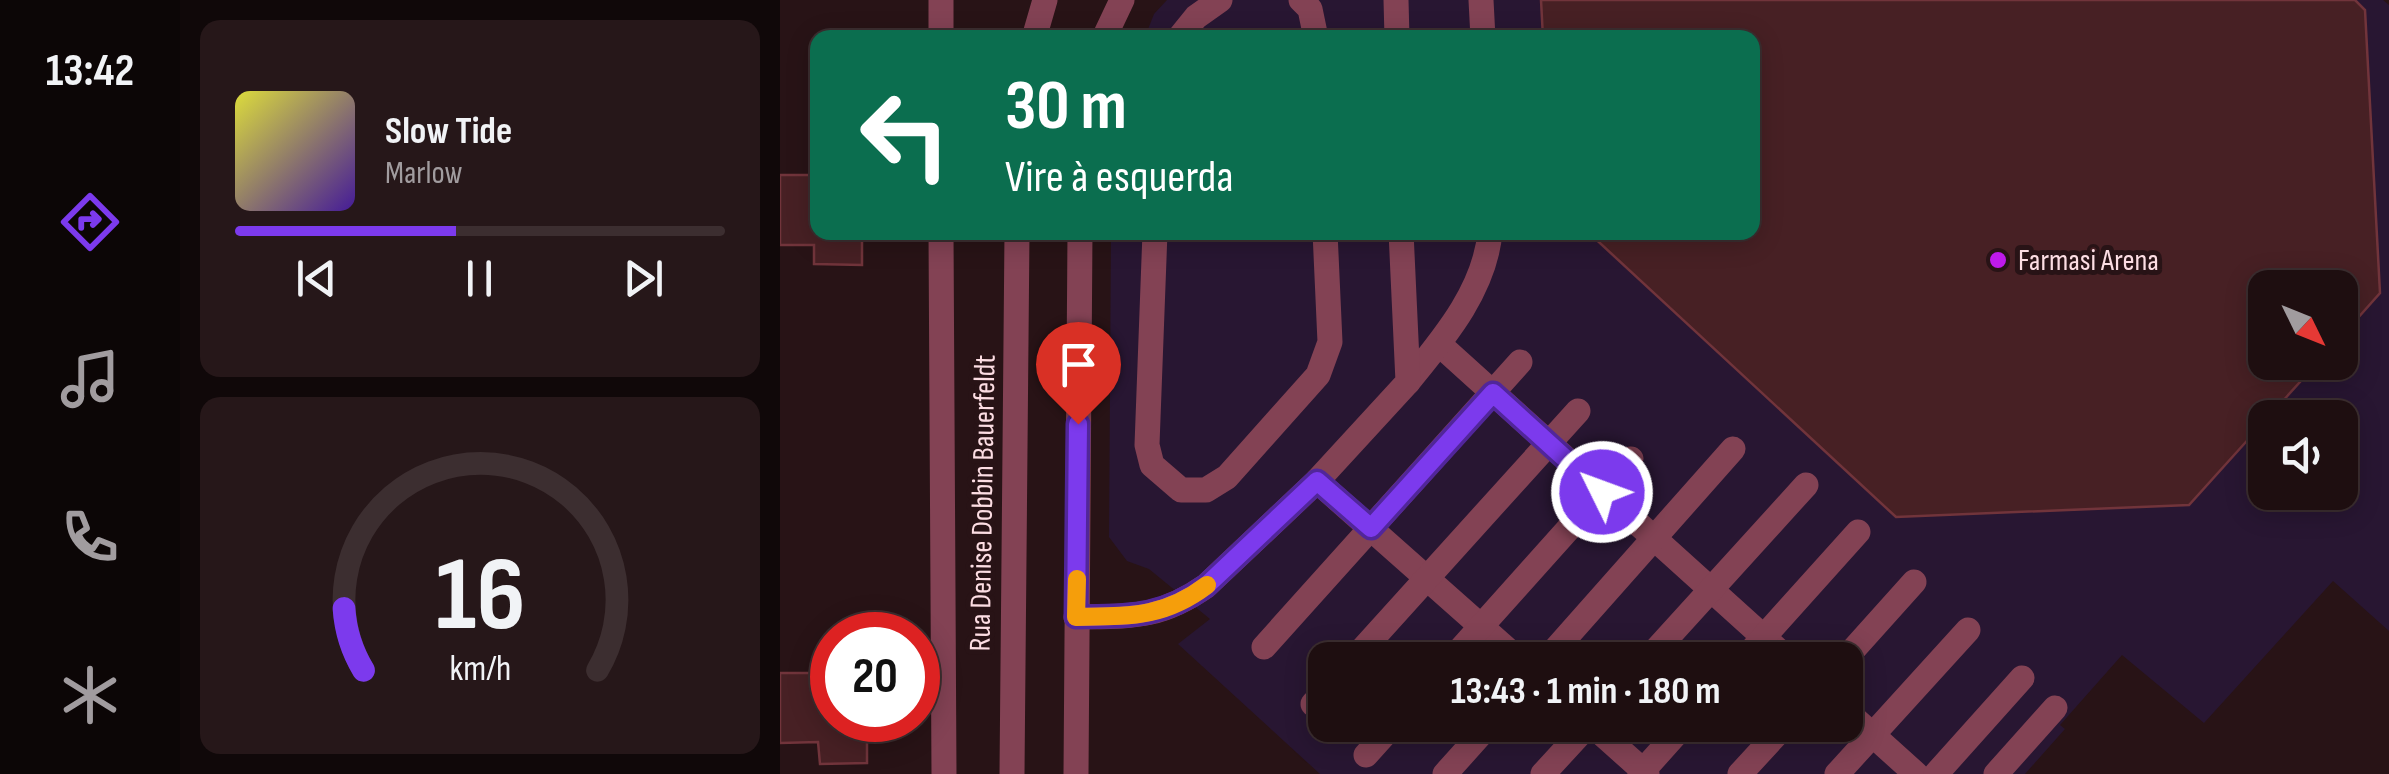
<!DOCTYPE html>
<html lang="pt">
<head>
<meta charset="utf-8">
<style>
	body { margin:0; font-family:"Sofia Sans Condensed",sans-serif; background:#261719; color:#f1f3f6; height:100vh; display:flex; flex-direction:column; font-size:38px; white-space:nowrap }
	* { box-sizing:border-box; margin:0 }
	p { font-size:32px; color:#a19c9f }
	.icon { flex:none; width:55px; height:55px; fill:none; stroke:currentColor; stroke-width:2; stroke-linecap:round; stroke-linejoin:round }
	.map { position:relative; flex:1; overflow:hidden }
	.details { display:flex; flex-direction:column; gap:20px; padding:20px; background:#100809; width:600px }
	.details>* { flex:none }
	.banner { position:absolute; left:30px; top:30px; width:950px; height:210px; border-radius:20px; box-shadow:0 5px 25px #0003,0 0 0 2px #3c2e30; background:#0b6e4f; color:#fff; overflow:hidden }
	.needle { width:65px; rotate:133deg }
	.tools { position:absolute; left:1468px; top:270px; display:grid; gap:20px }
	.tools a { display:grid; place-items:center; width:110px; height:110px; border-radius:20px; background:#1e0e10; box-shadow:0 5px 25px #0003,0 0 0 2px #3c2e30; font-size:50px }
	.speed { position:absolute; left:30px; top:612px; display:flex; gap:20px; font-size:50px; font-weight:700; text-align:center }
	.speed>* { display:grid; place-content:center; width:130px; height:130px; border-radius:50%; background:#1e0e10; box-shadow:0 5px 25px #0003,0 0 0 2px #3c2e30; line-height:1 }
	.speed .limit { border:15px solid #d22; background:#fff; color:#111 }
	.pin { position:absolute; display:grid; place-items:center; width:85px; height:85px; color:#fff; margin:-102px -42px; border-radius:50% 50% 50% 0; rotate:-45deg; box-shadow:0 0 10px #0007 }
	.pin .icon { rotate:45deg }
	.me { position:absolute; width:110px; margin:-55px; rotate:312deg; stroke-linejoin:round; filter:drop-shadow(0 0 8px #0008) }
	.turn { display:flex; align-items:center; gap:35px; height:210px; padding:0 30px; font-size:45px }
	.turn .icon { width:130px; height:130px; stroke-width:2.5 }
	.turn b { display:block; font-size:70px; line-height:85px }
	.details .widget { flex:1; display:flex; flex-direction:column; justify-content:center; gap:15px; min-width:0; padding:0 35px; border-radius:20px; background:#261719 }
	.details .dial { align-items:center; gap:0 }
	.dial svg { height:260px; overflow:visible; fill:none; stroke:#3c2e30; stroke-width:7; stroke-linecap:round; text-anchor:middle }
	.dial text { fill:#f1f3f6; stroke:none }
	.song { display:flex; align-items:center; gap:30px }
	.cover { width:120px; height:120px; border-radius:15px; background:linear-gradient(135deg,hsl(60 70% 55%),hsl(260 70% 35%)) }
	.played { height:10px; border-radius:5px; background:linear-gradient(90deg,#7c3aed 45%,#3c2e30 45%) }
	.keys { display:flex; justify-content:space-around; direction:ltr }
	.trip { position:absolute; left:528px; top:642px; width:555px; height:100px; border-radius:20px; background:#1e0e10; box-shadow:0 5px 25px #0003,0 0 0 2px #3c2e30; font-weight:700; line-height:100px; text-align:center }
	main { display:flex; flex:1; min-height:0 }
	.menu { display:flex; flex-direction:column; width:180px; justify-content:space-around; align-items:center; background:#0c0606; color:#a19c9f }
	.menu .icon { width:70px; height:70px }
	.menu .on { color:#7c3aed }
	.menu b { font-size:45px; color:#f1f3f6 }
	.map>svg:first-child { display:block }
</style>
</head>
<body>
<main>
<nav class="menu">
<b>13:42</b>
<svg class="icon on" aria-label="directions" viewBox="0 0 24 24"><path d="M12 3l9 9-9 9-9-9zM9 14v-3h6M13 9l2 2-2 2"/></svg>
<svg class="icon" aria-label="music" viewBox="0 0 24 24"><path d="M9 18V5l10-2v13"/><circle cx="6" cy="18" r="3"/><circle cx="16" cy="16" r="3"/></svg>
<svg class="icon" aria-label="phone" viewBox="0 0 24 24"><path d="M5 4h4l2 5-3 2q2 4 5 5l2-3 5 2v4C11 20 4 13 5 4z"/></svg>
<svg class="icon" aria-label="climate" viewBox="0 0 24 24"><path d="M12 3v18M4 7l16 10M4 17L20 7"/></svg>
</nav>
<section class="details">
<div class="widget">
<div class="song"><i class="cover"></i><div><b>Slow Tide</b><p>Marlow</p></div></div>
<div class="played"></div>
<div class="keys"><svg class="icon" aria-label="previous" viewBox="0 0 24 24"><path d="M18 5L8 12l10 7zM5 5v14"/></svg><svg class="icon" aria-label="pause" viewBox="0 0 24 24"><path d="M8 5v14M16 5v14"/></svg><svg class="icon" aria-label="next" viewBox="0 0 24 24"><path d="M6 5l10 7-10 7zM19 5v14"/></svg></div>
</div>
<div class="widget dial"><svg viewBox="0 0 100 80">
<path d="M14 69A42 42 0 1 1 86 69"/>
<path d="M14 69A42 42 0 0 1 8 50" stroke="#7c3aed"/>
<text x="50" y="56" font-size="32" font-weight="700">16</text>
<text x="50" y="72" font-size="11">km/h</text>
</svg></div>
</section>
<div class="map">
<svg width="1609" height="774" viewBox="0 0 1609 774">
	<rect width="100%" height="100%" fill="#281316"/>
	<path fill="#281632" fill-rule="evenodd" d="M387,0H1603L1609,5V631L1553,581L1424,723L1342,655L1280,725L1285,729L1245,774H540L398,644L430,619L369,569L347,561L329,537L331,233L972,232V38L365,37L374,14ZM1485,288H1560V362H1485ZM1485,418H1560V492H1485ZM545,660H1065V725H545Z"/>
	<g fill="#472024" stroke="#71343b" stroke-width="2.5">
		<polygon points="761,0 1575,0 1585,10 1600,293 1560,338 1560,288 1485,288 1485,362 1538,362 1409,505 1116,517 808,232 972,232 972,38 763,38"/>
		<polygon points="0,175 38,175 38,232 82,232 82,265 34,264 34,245 0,245"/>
		<polygon points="0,673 52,673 52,720 87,720 87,763 40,764 38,742 0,743"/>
	</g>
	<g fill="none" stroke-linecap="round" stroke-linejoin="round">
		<g stroke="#834254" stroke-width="25">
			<polyline points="521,0 530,9 536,38"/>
			<polyline points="616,0 617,38"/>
			<polyline points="701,0 703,38"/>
			<polyline points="161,38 161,0"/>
			<polyline points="254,38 265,0"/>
			<polyline points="324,38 342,0"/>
			<polyline points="399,38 416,17 440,0"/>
			<polyline points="161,232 164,774"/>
			<polyline points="375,232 367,445 372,465 401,490 426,490 447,477 538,375 550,342 545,232"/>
			<polyline points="659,344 1009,660"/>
			<path d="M628,382C663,339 705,290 710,232"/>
			<polyline points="537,481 739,660"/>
			<path d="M296,617C351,616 379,619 426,586L537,481L628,382L621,232"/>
			<polyline points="484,647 740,362"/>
			<polyline points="573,660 798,411"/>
			<polyline points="671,660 851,459"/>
			<polyline points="766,660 953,449"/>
			<polyline points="867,660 1026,485"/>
			<polyline points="963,660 1078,532"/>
			<polyline points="1064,660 1134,582"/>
			<polyline points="533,704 545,691"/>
			<polyline points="1065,710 1136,774"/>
			<polyline points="812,725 867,774"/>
			<polyline points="586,755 613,725"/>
			<polyline points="232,774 237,232"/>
			<polyline points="296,774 300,232"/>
			<polyline points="665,774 709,725"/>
			<polyline points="763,774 808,725"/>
			<polyline points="860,774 904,725"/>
			<polyline points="960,774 1005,725"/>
			<polyline points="1057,774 1188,630"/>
			<polyline points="1156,774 1242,678"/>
			<polyline points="1216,774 1275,708"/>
		</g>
	</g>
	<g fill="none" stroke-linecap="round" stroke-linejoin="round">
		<defs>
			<path id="route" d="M298,424L296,617C349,616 381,618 426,586L537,481L591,528L713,393L822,492"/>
		</defs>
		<use href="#route" stroke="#51269a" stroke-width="25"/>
		<use href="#route" stroke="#7c3aed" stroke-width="18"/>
		<path stroke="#f59e0b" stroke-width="18" d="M297,579L296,617C349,616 384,618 427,585"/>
	</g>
	<circle fill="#bf1aeb" stroke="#281316" stroke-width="4" cx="1218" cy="260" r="10"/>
	<g text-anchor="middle" stroke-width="10" stroke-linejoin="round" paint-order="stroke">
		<g font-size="30" fill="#fcdde3" stroke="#281316" text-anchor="start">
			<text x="1238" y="270">Farmasi Arena</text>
		</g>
		<g font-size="30" fill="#fcdde3" stroke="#281316">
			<text transform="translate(202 503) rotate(-89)" y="10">Rua Denise Dobbin Bauerfeldt</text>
		</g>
	</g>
</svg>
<div class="tools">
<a><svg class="needle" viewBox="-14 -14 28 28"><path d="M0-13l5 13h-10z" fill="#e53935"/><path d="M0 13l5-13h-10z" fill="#a19c9f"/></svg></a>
<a><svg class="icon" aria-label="sound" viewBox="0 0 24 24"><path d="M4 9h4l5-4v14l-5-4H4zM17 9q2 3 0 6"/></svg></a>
</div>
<div class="speed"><div class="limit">20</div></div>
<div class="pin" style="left:298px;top:424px;background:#d93025"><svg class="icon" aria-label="arrive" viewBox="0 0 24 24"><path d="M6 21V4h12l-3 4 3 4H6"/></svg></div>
<svg class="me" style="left:822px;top:492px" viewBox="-20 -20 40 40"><circle r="17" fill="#7c3aed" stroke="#fff" stroke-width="3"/><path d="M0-11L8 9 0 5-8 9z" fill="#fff"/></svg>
<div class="trip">13:43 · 1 min · 180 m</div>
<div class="banner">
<div class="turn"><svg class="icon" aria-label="left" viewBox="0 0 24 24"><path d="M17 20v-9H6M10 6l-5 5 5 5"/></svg><div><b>30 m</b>Vire à esquerda</div></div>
</div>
</div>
</main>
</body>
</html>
